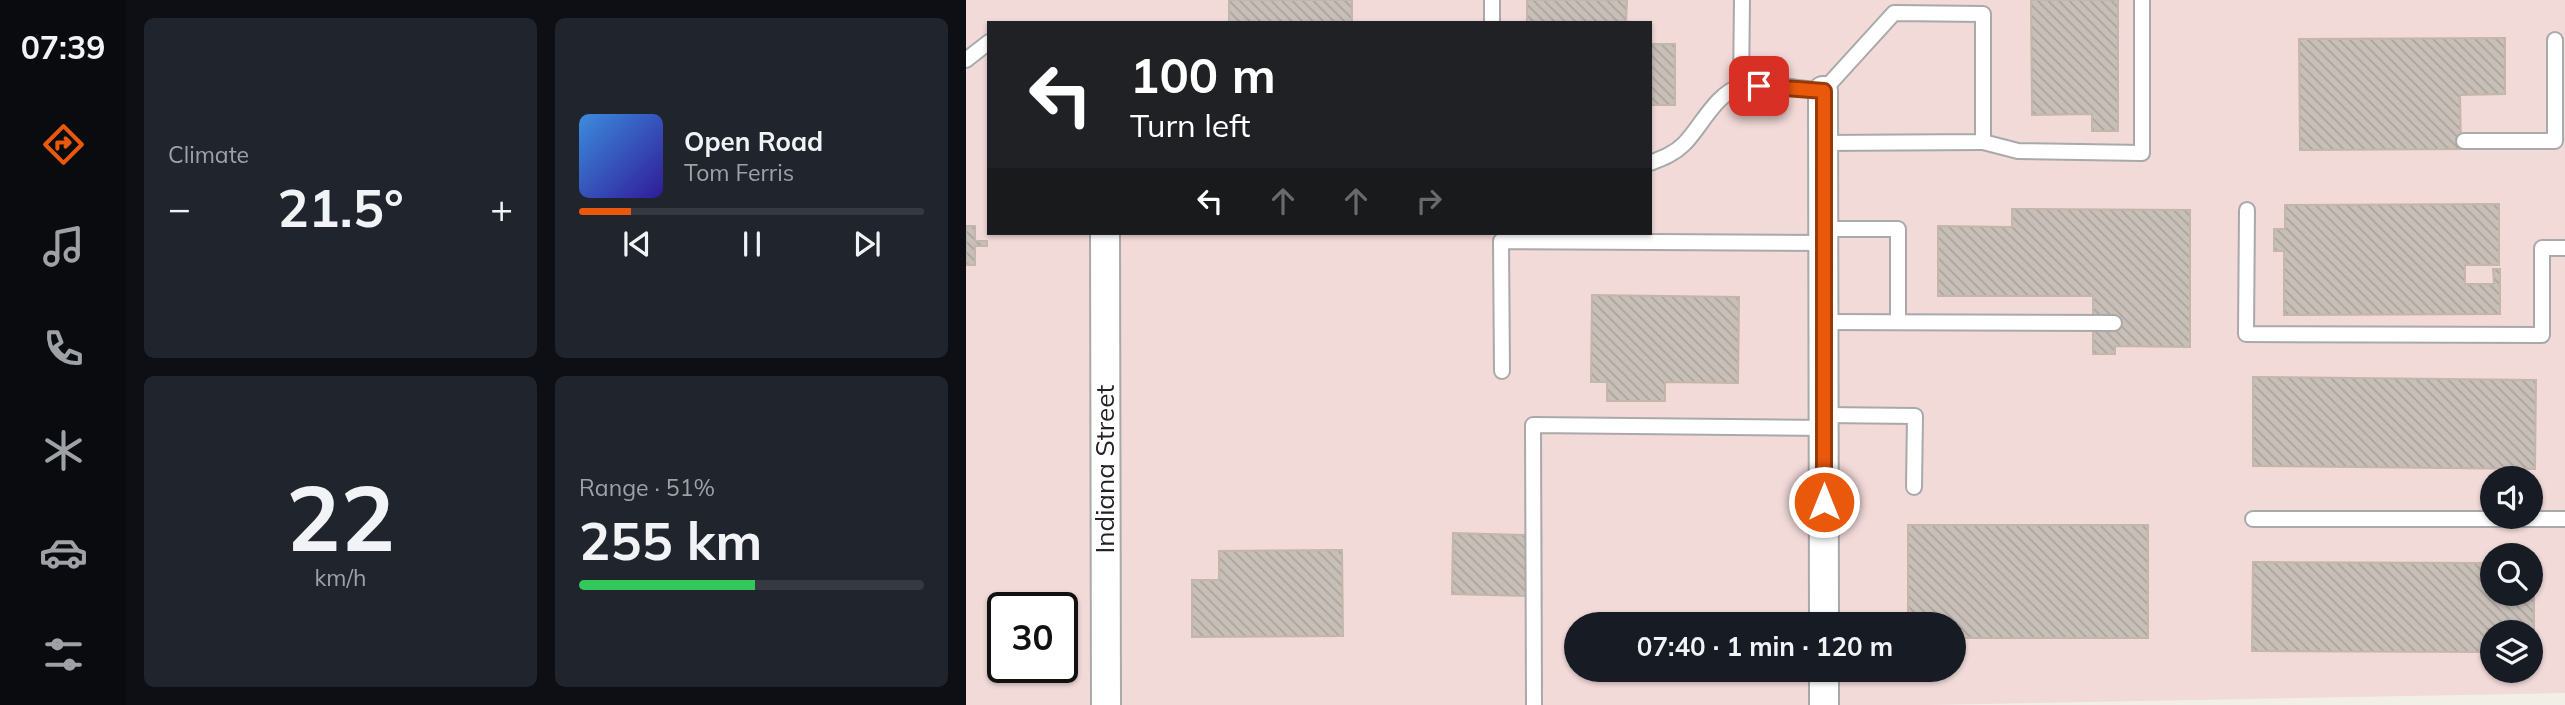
<!DOCTYPE html>
<html lang="en">
<head>
<meta charset="utf-8">
<style>
	body { margin:0; font-family:Mulish,sans-serif; background:#20242c; color:#f1f3f6; height:100vh; display:flex; flex-direction:column; font-size:26px; white-space:nowrap }
	* { box-sizing:border-box; margin:0 }
	p { font-size:23px; color:#9ea1a6 }
	.icon { flex:none; width:38px; height:38px; fill:none; stroke:currentColor; stroke-width:2; stroke-linecap:round; stroke-linejoin:round }
	.map { position:relative; flex:1; overflow:hidden }
	.drawer { display:flex; flex-direction:column; gap:18px; padding:18px; background:#0d0f14; width:840px }
	.drawer>* { flex:none }
	.guide { position:absolute; left:21px; top:21px; width:665px; height:214px; border-radius:0px; box-shadow:0 2px 5px #0004; background:#202124; color:#fff; overflow:hidden }
	.fabs { position:absolute; left:1514px; top:466px; display:grid; gap:14px }
	.fabs a { display:grid; place-items:center; width:63px; height:63px; border-radius:50%; background:#171b24; box-shadow:0 2px 5px #0004; font-size:35px }
	.speed { position:absolute; left:21px; top:592px; display:flex; gap:14px; font-size:35px; font-weight:700; text-align:center }
	.speed>* { display:grid; place-content:center; width:91px; height:91px; border-radius:50%; background:#171b24; box-shadow:0 2px 5px #0004; line-height:1 }
	.speed .limit { border:4px solid #111; border-radius:10px; background:#fff; color:#111 }
	.pin { position:absolute; display:grid; place-items:center; width:60px; height:60px; color:#fff; margin:-30px; border-radius:14px; box-shadow:0 4px 10px #0006 }
	.me { position:absolute; width:77px; margin:-38px; rotate:0deg; stroke-linejoin:round; filter:drop-shadow(0 0 5px #0008) }
	.turn { display:flex; align-items:center; gap:24px; height:147px; padding:0 28px; font-size:32px }
	.turn .icon { width:91px; height:91px; stroke-width:2.5 }
	.turn b { display:block; font-size:49px; line-height:60px }
	.lanes { display:flex; align-items:center; height:66px; padding:0 28px; background:#0003; justify-content:center; gap:35px; direction:ltr }
	.lanes .off { opacity:.35 }
	.big { font-size:52px; font-weight:700; line-height:1.1 }
	.drawer .tile { flex:1; display:flex; flex-direction:column; justify-content:center; gap:10px; min-width:0; padding:0 24px; border-radius:10px; background:#20242c }
	.drawer .dial { align-items:center; gap:0 }
	.dial b { font-size:91px; line-height:1 }
	.song { display:flex; align-items:center; gap:21px }
	.cover { width:84px; height:84px; border-radius:10px; background:linear-gradient(135deg,hsl(210 70% 55%),hsl(250 70% 35%)) }
	.played { height:7px; border-radius:4px; background:linear-gradient(90deg,#ea580c 15%,#363941 15%) }
	.keys { display:flex; justify-content:space-around; direction:ltr }
	.heat { display:flex; justify-content:space-between; align-items:center; font-size:38px; direction:ltr }
	.charge { height:10px; border-radius:5px; background:linear-gradient(90deg,#34c759 51%,#363941 0) }
	.drawer .tiles { flex:1; display:grid; gap:18px; grid-template-columns:repeat(2,1fr) }
	.trip { position:absolute; left:598px; top:612px; width:402px; height:70px; border-radius:35px; background:#171b24; box-shadow:0 2px 5px #0004; font-weight:700; line-height:70px; text-align:center }
	main { display:flex; flex:1; min-height:0 }
	.tab-bar { display:flex; flex-direction:column; width:126px; justify-content:space-around; align-items:center; background:#090b0e; color:#9ea1a6 }
	.tab-bar .icon { width:49px; height:49px }
	.tab-bar .active { color:#ea580c }
	.tab-bar b { font-size:32px; color:#f1f3f6 }
	.map>svg:first-child { display:block }
</style>
</head>
<body>
<main>
<nav class="tab-bar">
<b>07:39</b>
<svg class="icon active" aria-label="directions" viewBox="0 0 24 24"><path d="M12 3l9 9-9 9-9-9zM9 14v-3h6M13 9l2 2-2 2"/></svg>
<svg class="icon" aria-label="music" viewBox="0 0 24 24"><path d="M9 18V5l10-2v13"/><circle cx="6" cy="18" r="3"/><circle cx="16" cy="16" r="3"/></svg>
<svg class="icon" aria-label="phone" viewBox="0 0 24 24"><path d="M5 4h4l2 5-3 2q2 4 5 5l2-3 5 2v4C11 20 4 13 5 4z"/></svg>
<svg class="icon" aria-label="climate" viewBox="0 0 24 24"><path d="M12 3v18M4 7l16 10M4 17L20 7"/></svg>
<svg class="icon" aria-label="car" viewBox="0 0 24 24"><path d="M5 17H2v-5l4-1 3-4h7l3 4 3 1v5h-3M9 17h6M6 11h13"/><circle cx="7" cy="17" r="2"/><circle cx="17" cy="17" r="2"/></svg>
<svg class="icon" aria-label="filters" viewBox="0 0 24 24"><path d="M4 7h16M4 17h16"/><circle cx="9" cy="7" r="2"/><circle cx="15" cy="17" r="2"/></svg>
</nav>
<section class="drawer">
<div class="tiles">
<div class="tile"><p>Climate</p>
<div class="heat"><a>−</a><b class="big">21.5°</b><a>+</a></div>
</div>
<div class="tile">
<div class="song"><i class="cover"></i><div><b>Open Road</b><p>Tom Ferris</p></div></div>
<div class="played"></div>
<div class="keys"><svg class="icon" aria-label="previous" viewBox="0 0 24 24"><path d="M18 5L8 12l10 7zM5 5v14"/></svg><svg class="icon" aria-label="pause" viewBox="0 0 24 24"><path d="M8 5v14M16 5v14"/></svg><svg class="icon" aria-label="next" viewBox="0 0 24 24"><path d="M6 5l10 7-10 7zM19 5v14"/></svg></div>
</div>
<div class="tile dial"><b>22</b><p>km/h</p></div>
<div class="tile"><p>Range · 51%</p><b class="big">255 km</b><div class="charge"></div></div>
</div>
</section>
<div class="map">
<svg width="1599" height="705" viewBox="0 0 1599 705">
	<defs>
		<pattern id="building-back-hatch" width="6" height="6" patternUnits="userSpaceOnUse" patternTransform="scale(1.75)"><rect width="6" height="6" fill="#c7bfb8"/><path d="M-1 5l2 2M0 0l6 6M5-1l2 2" fill="none" stroke="#aba49e"/></pattern>
	</defs>
	<rect width="100%" height="100%" fill="#f2efe9"/>
	<path fill="#f2dad9" fill-rule="evenodd" d="M0,0H1599V693L965,705H0ZM23,23H684V233H23ZM1526,478H1564V516H1526ZM1526,555H1564V593H1526ZM37,607H96V667H37ZM611,625H989V670H611ZM1526,632H1564V670H1526Z"/>
	<g fill="url(#building-back-hatch)" stroke="#c4b6ab" stroke-width="2">
		<rect x="263" y="0" width="123" height="23"/>
		<polygon points="561,0 661,0 660,23 561,23"/>
		<polygon points="1065,0 1152,0 1152,131 1126,131 1126,114 1066,115"/>
		<polygon points="1539,38 1539,94 1494,95 1495,149 1334,150 1333,39"/>
		<rect x="684" y="44" width="25" height="61"/>
		<polygon points="1533,204 1533,265 1499,265 1499,284 1528,284 1527,269 1534,269 1534,314 1318,315 1318,251 1308,251 1308,229 1319,229 1319,205"/>
		<polygon points="1046,209 1224,210 1224,347 1149,346 1149,354 1127,354 1127,296 972,296 972,226 1046,227"/>
		<polygon points="0,226 9,226 9,241 21,241 21,246 9,246 9,265 0,265"/>
		<polygon points="626,295 773,297 772,383 699,382 699,401 641,401 641,382 625,382"/>
		<polygon points="1287,377 1570,380 1569,469 1287,466"/>
		<polygon points="942,525 1182,525 1182,638 989,638 989,625 942,625"/>
		<polygon points="487,533 561,535 560,596 486,594"/>
		<polygon points="376,550 377,636 226,637 226,580 253,580 253,551"/>
		<polygon points="1287,562 1526,563 1526,593 1564,593 1564,564 1568,564 1568,652 1564,652 1564,632 1526,632 1526,652 1286,651"/>
	</g>
	<g fill="none" stroke-linecap="round" stroke-linejoin="round">
		<defs>
			<g id="service">
				<polyline points="526,0 526,23"/>
				<polyline points="0,60 23,42"/>
				<polyline points="775,86 776,0"/>
				<polyline points="1498,141 1589,141 1589,40"/>
				<polyline points="1017,142 1052,151 1176,153 1176,0"/>
				<path d="M684,163C697,158 708,154 718,144C735,127 749,94 775,86C795,81 836,89 857,91L928,13L1017,14V142L857,143"/>
				<polyline points="1281,210 1280,334 1576,335 1576,248 1599,248"/>
				<polyline points="857,229 932,229 932,322"/>
				<polyline points="857,322 1148,323"/>
				<polyline points="536,371 535,241 857,243"/>
				<polyline points="858,415 949,416 948,487"/>
				<polyline points="1287,519 1599,519"/>
				<polyline points="568,705 567,425 858,428"/>
			</g>
			<g id="minor">
				<polyline points="857,91 858,625"/>
				<polyline points="139,233 140,705"/>
				<polyline points="858,670 858,705"/>
			</g>
		</defs>
		<use href="#service" stroke="#a9a9a9" stroke-width="18"/>
		<use href="#minor" stroke="#a9a9a9" stroke-width="32"/>
		<use href="#service" stroke="#fff" stroke-width="14"/>
		<use href="#minor" stroke="#fff" stroke-width="28"/>
	</g>
	<g fill="none" stroke-linecap="round" stroke-linejoin="round">
		<defs>
			<polyline id="route" points="793,86 858,91 858,502"/>
		</defs>
		<use href="#route" stroke="#983908" stroke-width="18"/>
		<use href="#route" stroke="#ea580c" stroke-width="12"/>
	</g>
	<g text-anchor="middle" stroke-width="5" stroke-linejoin="round" paint-order="stroke">
		<g font-size="26" fill="#222" stroke="#fff">
			<text transform="translate(139 469) rotate(-90)" y="9">Indiana Street</text>
		</g>
	</g>
</svg>
<div class="fabs">
<a><svg class="icon" aria-label="sound" viewBox="0 0 24 24"><path d="M4 9h4l5-4v14l-5-4H4zM17 9q2 3 0 6"/></svg></a>
<a><svg class="icon" aria-label="search" viewBox="0 0 24 24"><circle cx="10" cy="10" r="6"/><path d="M15 15l6 6"/></svg></a>
<a><svg class="icon" aria-label="layers" viewBox="0 0 24 24"><path d="M12 4l9 5-9 5-9-5zM3 14l9 5 9-5"/></svg></a>
</div>
<div class="speed"><div class="limit">30</div></div>
<div class="pin" style="left:793px;top:86px;background:#d93025"><svg class="icon" aria-label="arrive" viewBox="0 0 24 24"><path d="M6 21V4h12l-3 4 3 4H6"/></svg></div>
<svg class="me" style="left:858px;top:502px" viewBox="-20 -20 40 40"><circle r="17" fill="#ea580c" stroke="#fff" stroke-width="3"/><path d="M0-11L8 9 0 5-8 9z" fill="#fff"/></svg>
<div class="trip">07:40 · 1 min · 120 m</div>
<div class="guide">
<div class="turn"><svg class="icon" aria-label="left" viewBox="0 0 24 24"><path d="M17 20v-9H6M10 6l-5 5 5 5"/></svg><div><b>100 m</b>Turn left</div></div>
<div class="lanes"><svg class="icon" aria-label="left" viewBox="0 0 24 24"><path d="M17 20v-9H6M10 6l-5 5 5 5"/></svg><svg class="icon off" aria-label="ahead" viewBox="0 0 24 24"><path d="M12 20V5M6 11l6-6 6 6"/></svg><svg class="icon off" aria-label="ahead" viewBox="0 0 24 24"><path d="M12 20V5M6 11l6-6 6 6"/></svg><svg class="icon off" aria-label="right" viewBox="0 0 24 24"><path d="M7 20v-9h11M14 6l5 5-5 5"/></svg></div>
</div>
</div>
</main>
</body>
</html>
